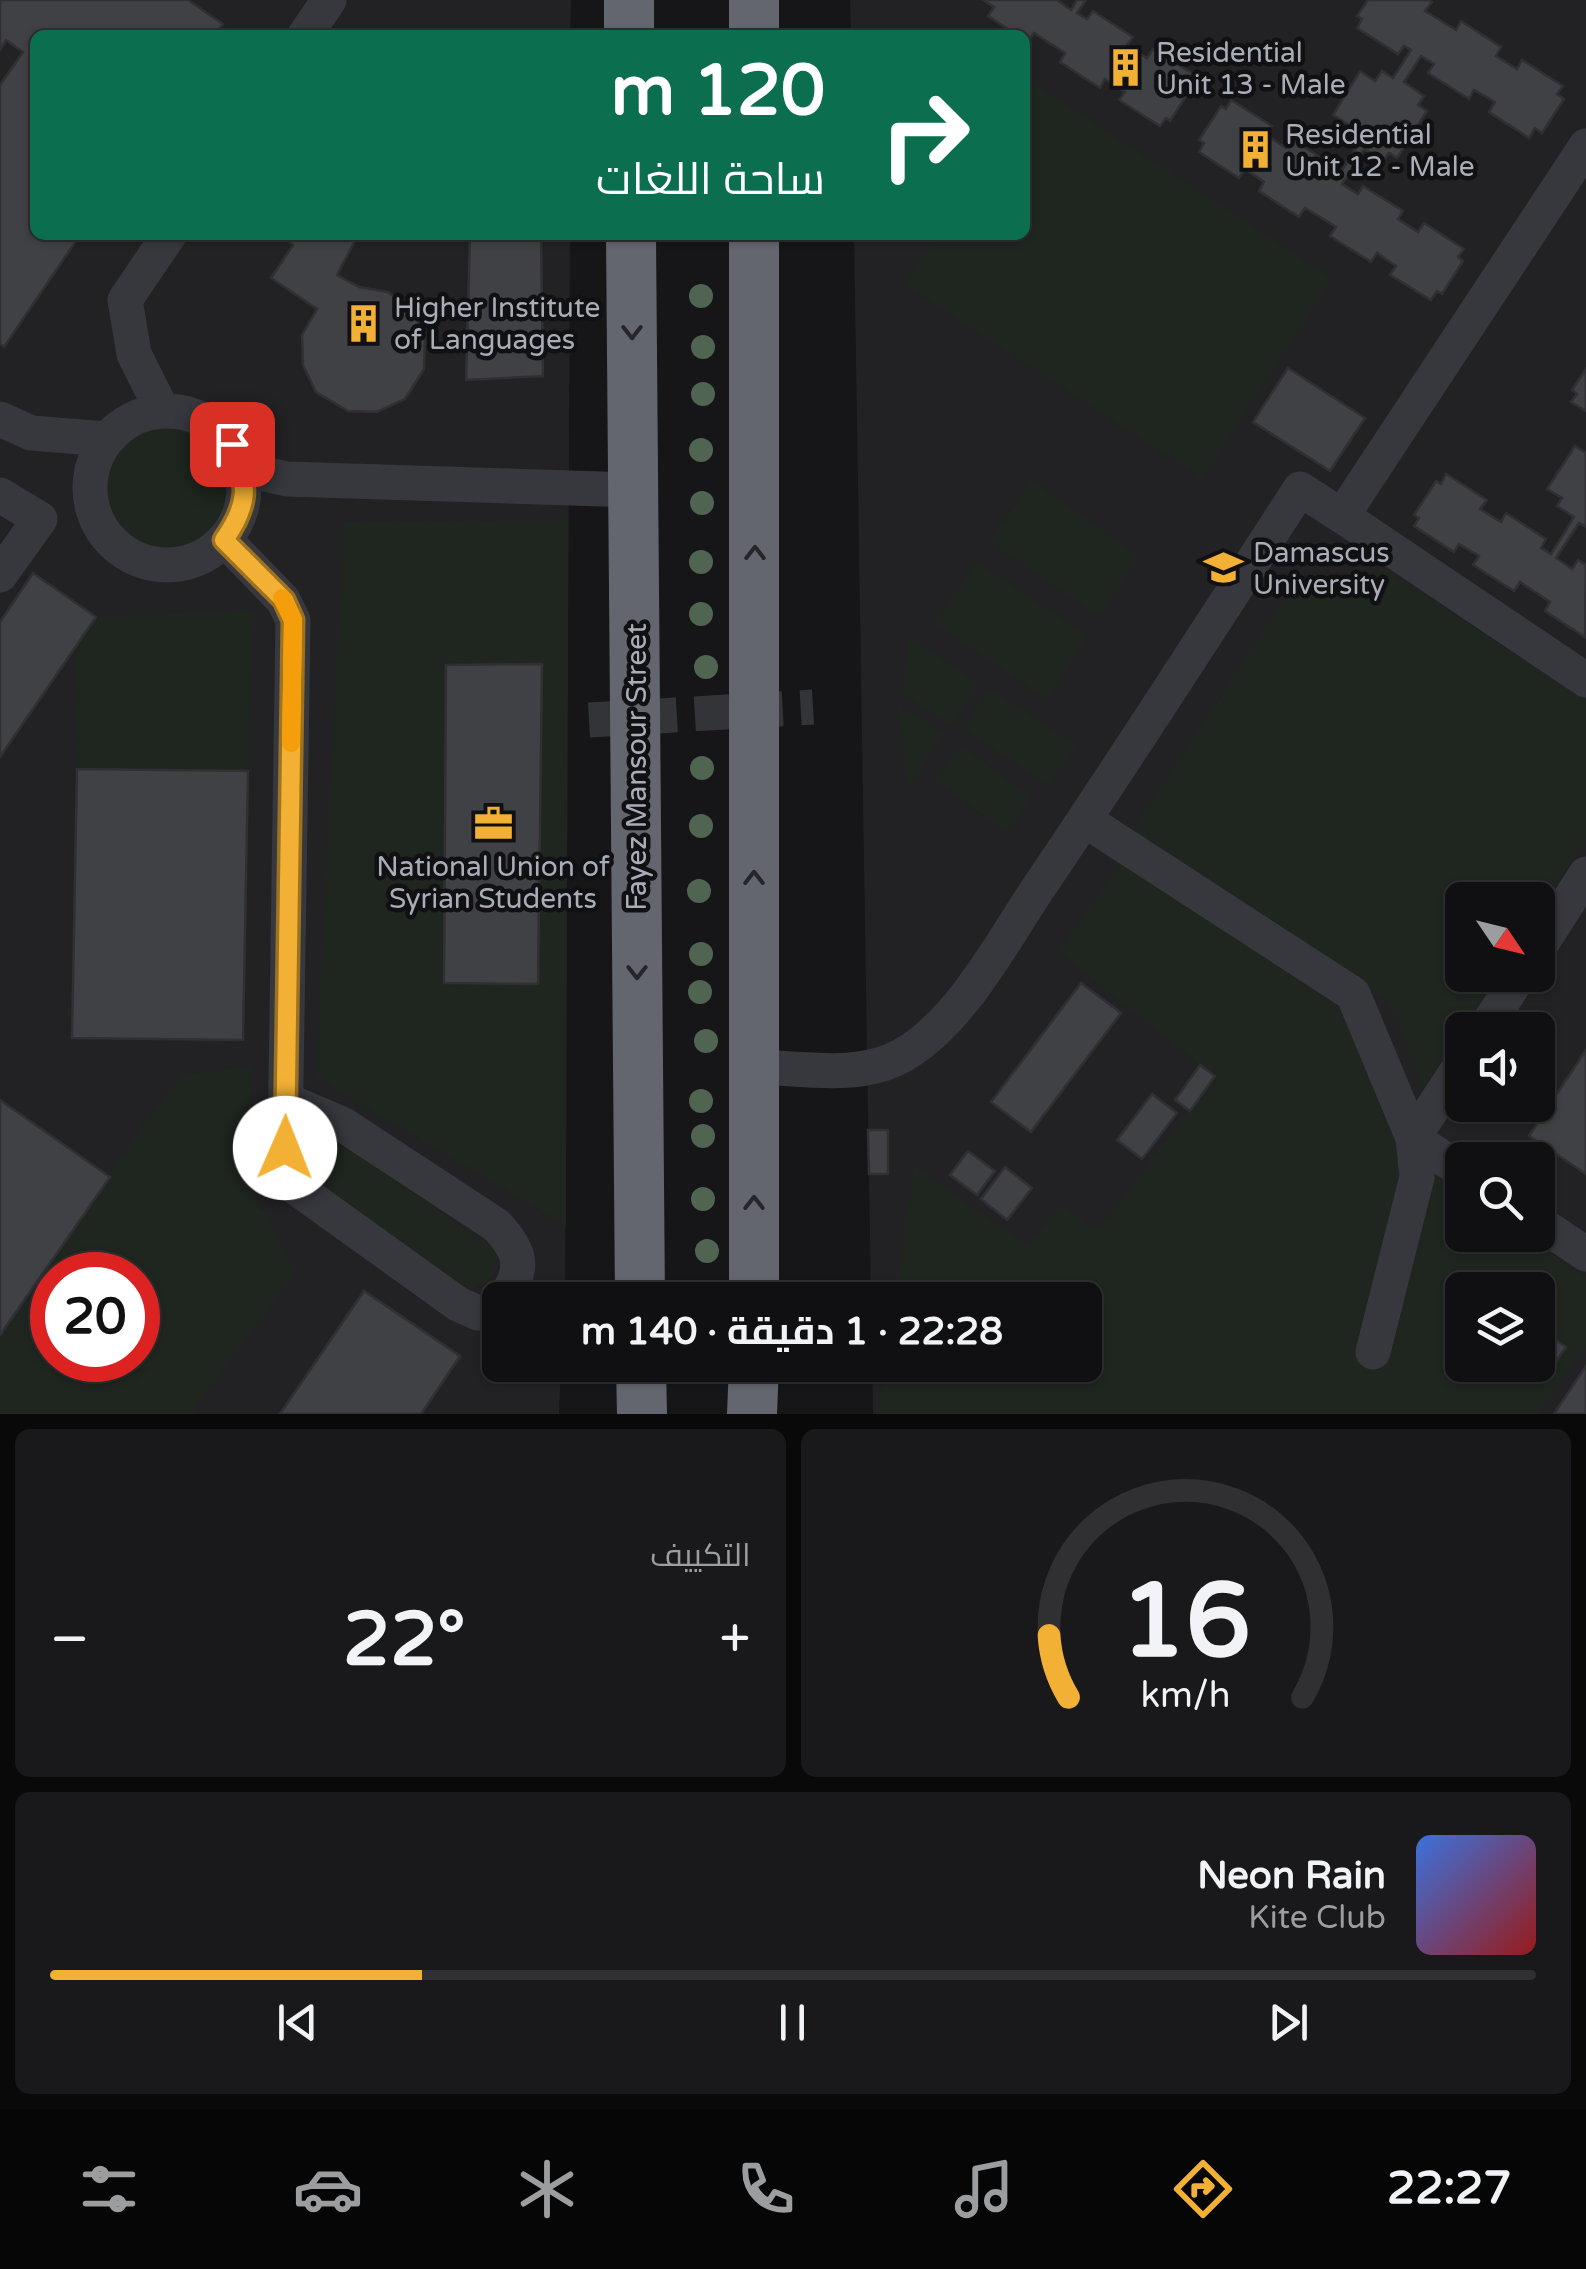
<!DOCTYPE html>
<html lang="ar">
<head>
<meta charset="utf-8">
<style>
	body { margin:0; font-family:"Varela Round",Cairo,sans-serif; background:#19191b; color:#f1f3f6; direction:rtl; height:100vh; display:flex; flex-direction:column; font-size:38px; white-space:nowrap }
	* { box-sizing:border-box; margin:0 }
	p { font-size:32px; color:#9c9d9f }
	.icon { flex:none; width:55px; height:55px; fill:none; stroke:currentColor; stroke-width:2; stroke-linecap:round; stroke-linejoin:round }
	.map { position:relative; height:1414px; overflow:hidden; direction:ltr }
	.sheet { display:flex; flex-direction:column; gap:15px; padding:15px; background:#09090a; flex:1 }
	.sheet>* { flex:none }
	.banner { position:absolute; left:30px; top:30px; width:1000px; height:210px; border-radius:15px; box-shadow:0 2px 8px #0004,0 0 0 2px #303032; direction:rtl; background:#0b6e4f; color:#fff; overflow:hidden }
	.needle { width:65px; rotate:125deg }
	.buttons { position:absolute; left:1445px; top:882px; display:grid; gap:20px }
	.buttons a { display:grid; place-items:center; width:110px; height:110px; border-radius:15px; background:#101012; box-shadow:0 2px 8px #0004,0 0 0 2px #303032; font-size:50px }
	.speed { position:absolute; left:30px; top:1252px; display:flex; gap:20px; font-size:50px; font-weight:700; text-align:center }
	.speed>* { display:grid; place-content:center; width:130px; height:130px; border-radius:50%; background:#101012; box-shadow:0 2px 8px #0004,0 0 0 2px #303032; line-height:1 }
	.speed .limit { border:15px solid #d22; background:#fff; color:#111 }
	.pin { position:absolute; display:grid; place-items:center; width:85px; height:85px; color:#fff; margin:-42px; border-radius:20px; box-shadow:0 5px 15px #0006 }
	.me { position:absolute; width:110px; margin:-55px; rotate:1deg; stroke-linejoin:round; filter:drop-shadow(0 0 8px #0008) }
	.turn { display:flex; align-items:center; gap:35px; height:210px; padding:0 40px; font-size:45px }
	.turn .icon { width:130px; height:130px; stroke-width:2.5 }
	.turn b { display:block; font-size:70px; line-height:85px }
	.big { font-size:75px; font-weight:700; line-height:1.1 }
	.sheet .widget { flex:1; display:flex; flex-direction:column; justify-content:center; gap:15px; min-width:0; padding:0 35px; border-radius:15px; background:#19191b }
	.sheet .dial { align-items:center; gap:0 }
	.dial svg { height:260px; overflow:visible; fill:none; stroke:#303032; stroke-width:7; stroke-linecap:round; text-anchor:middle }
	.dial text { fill:#f1f3f6; stroke:none }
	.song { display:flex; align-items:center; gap:30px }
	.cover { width:120px; height:120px; border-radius:15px; background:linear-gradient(135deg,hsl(220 70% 55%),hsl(0 70% 35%)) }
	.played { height:10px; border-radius:5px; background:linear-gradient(90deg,#f2b134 25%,#303032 25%) }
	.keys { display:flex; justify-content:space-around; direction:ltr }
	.heat { display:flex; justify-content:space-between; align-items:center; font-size:55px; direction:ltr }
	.sheet .tiles { flex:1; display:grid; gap:15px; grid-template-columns:1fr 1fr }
	.widget:last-child { grid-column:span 2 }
	.trip { position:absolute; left:482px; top:1282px; width:620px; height:100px; border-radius:15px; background:#101012; box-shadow:0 2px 8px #0004,0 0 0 2px #303032; font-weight:700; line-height:100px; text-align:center; direction:rtl }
	.tabs { display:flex; height:160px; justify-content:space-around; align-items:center; background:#060607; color:#9c9d9f }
	.tabs .icon { width:70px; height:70px }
	.tabs .selected { color:#f2b134 }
	.tabs b { font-size:45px; color:#f1f3f6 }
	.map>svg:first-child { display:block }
</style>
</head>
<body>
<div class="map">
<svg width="1586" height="1414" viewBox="0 0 1586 1414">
	<rect width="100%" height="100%" fill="#161618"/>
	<g fill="#222225" fill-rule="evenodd">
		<path d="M0,0H571L570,35H35V235H570L565,1300H500V1365H561L559,1414H0ZM52,1275H138V1360H52Z"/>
		<path d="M850,0H1586V1414H873L872,1365H1085V1300H871L854,235H1025V35H851ZM1462,900H1538V975H1462ZM1462,1030H1538V1105H1462ZM1462,1160H1538V1235H1462ZM1462,1290H1538V1365H1462Z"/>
	</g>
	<g fill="#1e261f" fill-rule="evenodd">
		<polygon points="1036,85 1332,278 1202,478 905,285 938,235 1025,235 1025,101"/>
		<circle cx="167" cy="489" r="67"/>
		<polygon points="1032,481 1140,556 1099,616 990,542"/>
		<polygon points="568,520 566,1226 316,1077 344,522"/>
		<polygon points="977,562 1088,636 1046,699 936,624"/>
		<polygon points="1381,567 1586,700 1586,839 1538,915 1538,900 1462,900 1462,975 1498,975 1424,1089 1392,1007 1380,995 1132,833 1301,574 1352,588"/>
		<polygon points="254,610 248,771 77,769 76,646 96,617"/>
		<polygon points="909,635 979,684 950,726 904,694"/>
		<polygon points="990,689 1076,745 1049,786 964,730"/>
		<polygon points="897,703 943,733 908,787"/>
		<polygon points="961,746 1031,797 1006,832 936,781"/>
		<path d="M1122,863L1338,994L1390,1133L1462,1196V1235H1521L1586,1277V1345L1538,1414H878L885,1365H1085V1300H895L914,1166L1029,1246L1060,1204L1098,1231L1215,1077L1058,952ZM1462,1290H1538V1365H1462Z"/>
		<path d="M251,1066L250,1183L295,1272L194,1408L202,1414H0V1325L181,1075ZM52,1275H138V1360H52Z"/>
		<polygon points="345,1145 496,1250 493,1281 469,1289 339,1198 314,1171 318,1149"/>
	</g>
	<g fill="#404145" stroke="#303034" stroke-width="2.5">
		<polygon points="0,0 188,0 223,24 215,35 35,35 35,235 80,235 4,347 0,344 0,85 23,52 6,40 0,50"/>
		<polygon points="983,0 1057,0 1071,10 1077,0 1086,0 1077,13 1087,19 1093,11 1133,37 1127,45 1147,58 1153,49 1193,74 1187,84 1192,87 1170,121 1166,118 1160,126 1119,100 1125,92 1105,79 1100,88 1060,62 1065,53 1034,33 1028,42 1025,35 1017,35 988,16 994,7"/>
		<polygon points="1368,0 1429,0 1432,2 1425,11 1456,30 1461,21 1501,47 1496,56 1517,69 1522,60 1563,86 1557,94 1564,99 1542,133 1535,128 1529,138 1489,112 1495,102 1474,90 1469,99 1428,73 1434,64 1421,56 1404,82 1424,96 1418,105 1427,111 1397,158 1389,153 1383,161 1364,149 1342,184 1358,194 1363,186 1403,211 1398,219 1418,232 1424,223 1464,249 1458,257 1463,261 1442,294 1437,291 1431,300 1390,275 1396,266 1377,253 1371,262 1330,236 1336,227 1305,208 1299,217 1259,191 1264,182 1245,169 1239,178 1199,152 1204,143 1199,140 1221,106 1226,109 1231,100 1272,126 1266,135 1286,148 1292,139 1332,165 1326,174 1336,180 1359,143 1342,132 1348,124 1333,115 1360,71 1375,81 1382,71 1393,78 1411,50 1404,46 1398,54 1357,28 1362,19 1357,16"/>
		<polygon points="279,235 358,235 337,275 359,287 388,292 413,310 425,336 424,369 405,399 377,412 348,411 316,392 303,365 302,335 317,309 271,278 293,245"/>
		<polygon points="470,235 541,235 543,376 466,380"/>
		<polygon points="1288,368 1365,418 1330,471 1253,422"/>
		<polygon points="1586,369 1586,411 1571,402 1577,394 1572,390"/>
		<polygon points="1575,446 1586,453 1586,527 1579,523 1556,558 1572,569 1578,560 1586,565 1585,637 1545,611 1550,602 1520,582 1514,591 1473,565 1479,556 1459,544 1454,552 1414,526 1419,518 1414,515 1436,481 1441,484 1446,474 1487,500 1480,509 1501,522 1506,513 1546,539 1541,548 1551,554 1574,517 1557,506 1562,498 1547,489"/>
		<polygon points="33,573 96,617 0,757 0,622"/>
		<polygon points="542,664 538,984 444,983 446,665"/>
		<polygon points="77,769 248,771 243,1040 72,1038"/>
		<polygon points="1081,983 1121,1013 1031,1132 991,1102"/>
		<polygon points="1586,1050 1586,1174 1529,1136"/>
		<polygon points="1200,1065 1215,1076 1190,1111 1175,1100"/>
		<polygon points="1152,1094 1177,1113 1142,1159 1117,1140"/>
		<polygon points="0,1100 110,1177 0,1335"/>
		<polygon points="868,1130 888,1130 888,1174 869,1174"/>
		<polygon points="968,1151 995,1171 977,1195 950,1175"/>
		<polygon points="1005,1167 1032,1188 1007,1220 981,1199"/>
		<polygon points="364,1291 460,1356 421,1414 280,1414"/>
		<polygon points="364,1291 460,1356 421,1414 280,1414"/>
		<polygon points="1541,1330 1566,1347 1546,1376 1529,1365 1538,1365 1538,1336"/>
		<polygon points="1586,1366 1586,1414 1554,1414"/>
	</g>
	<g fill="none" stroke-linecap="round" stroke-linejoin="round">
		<polyline stroke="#333438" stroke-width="35" stroke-dasharray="35 18" stroke-linecap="butt" points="589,720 813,707"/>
		<g stroke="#37383d" stroke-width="35">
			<polyline points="305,35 329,0"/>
			<polyline points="162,410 134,354 125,300 169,235"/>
			<circle cx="167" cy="488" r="77"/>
			<polyline points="0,419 31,433 107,439"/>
			<polyline points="243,469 287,479 633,490"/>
			<polyline points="0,495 40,519 0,575"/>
			<polyline points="1342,516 1586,680"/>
			<polyline points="225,540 283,600 293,620 285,1148 295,1187 458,1304 478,1313 495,1312 500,1305"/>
			<polyline points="1085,820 1353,994 1413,1138 1462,1171"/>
			<polyline points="1538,949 1586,874"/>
			<polyline points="1484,1030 1520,975"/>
			<path d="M754,1067C803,1068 860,1080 903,1055C962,1021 1003,940 1041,884C1129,754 1214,621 1300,489L1342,516L1586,146"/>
			<path d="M286,1100L342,1124L496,1225C521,1251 526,1269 503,1300"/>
			<polyline points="1538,1222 1586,1254"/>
			<polyline points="1373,1352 1417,1177 1413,1138 1462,1063"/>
		</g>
		<g stroke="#63666e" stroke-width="50">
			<polyline points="629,0 629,35"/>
			<polyline points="754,0 754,35"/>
			<polyline points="631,235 640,1300"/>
			<polyline points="754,1300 754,235"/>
			<polyline points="641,1365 642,1414"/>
			<polyline points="752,1414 754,1365"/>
		</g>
	</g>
	<g fill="#506452">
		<circle cx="701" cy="296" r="12"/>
		<circle cx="703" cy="347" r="12"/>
		<circle cx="703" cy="394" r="12"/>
		<circle cx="701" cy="450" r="12"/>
		<circle cx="702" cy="503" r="12"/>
		<circle cx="701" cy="562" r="12"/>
		<circle cx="701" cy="614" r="12"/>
		<circle cx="706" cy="667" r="12"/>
		<circle cx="702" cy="768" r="12"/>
		<circle cx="701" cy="826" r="12"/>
		<circle cx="699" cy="891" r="12"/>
		<circle cx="701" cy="954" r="12"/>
		<circle cx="700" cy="992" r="12"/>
		<circle cx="706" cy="1041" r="12"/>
		<circle cx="701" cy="1101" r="12"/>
		<circle cx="703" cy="1136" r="12"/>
		<circle cx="703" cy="1199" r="12"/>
		<circle cx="707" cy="1251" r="12"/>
	</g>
	<defs><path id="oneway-chevron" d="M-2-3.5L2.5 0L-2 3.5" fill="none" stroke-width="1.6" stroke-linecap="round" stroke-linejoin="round" transform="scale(2.5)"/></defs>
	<g stroke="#26262a">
		<use href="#oneway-chevron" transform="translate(632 332) rotate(90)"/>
		<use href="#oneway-chevron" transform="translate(755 553) rotate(-90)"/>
		<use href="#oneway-chevron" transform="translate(754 878) rotate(-90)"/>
		<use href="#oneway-chevron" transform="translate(637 972) rotate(90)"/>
		<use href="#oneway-chevron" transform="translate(754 1203) rotate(-90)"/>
	</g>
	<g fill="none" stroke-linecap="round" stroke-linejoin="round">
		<defs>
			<path id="route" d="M232,444C249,484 249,505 224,540L284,600L293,620L285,1148"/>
		</defs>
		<use href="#route" stroke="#9d7322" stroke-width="25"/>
		<use href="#route" stroke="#f2b134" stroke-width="18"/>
		<polyline stroke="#f59e0b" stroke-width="18" points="282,598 293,620 291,743"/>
	</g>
	<defs>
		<symbol id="building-bare" viewBox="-9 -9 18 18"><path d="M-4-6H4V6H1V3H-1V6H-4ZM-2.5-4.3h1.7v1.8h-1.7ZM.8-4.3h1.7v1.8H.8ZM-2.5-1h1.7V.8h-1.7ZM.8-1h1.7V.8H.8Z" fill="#f2b134" stroke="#111113" stroke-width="2.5" paint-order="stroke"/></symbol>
		<symbol id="university-bare" viewBox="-9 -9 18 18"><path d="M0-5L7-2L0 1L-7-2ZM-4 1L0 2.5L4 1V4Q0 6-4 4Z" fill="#f2b134" stroke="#111113" stroke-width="2.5" paint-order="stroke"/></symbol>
		<symbol id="office-bare" viewBox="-9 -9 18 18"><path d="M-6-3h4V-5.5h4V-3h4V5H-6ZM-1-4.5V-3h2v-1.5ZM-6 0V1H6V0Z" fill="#f2b134" stroke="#111113" stroke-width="2.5" paint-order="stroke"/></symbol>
	</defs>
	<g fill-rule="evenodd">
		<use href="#building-bare" x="1098" y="40" width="55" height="55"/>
		<use href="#building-bare" x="1228" y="122" width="55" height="55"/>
		<use href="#building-bare" x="336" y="296" width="55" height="55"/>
		<use href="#university-bare" x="1196" y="540" width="55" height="55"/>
		<use href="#office-bare" x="466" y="796" width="55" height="55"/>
	</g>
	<g text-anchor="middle" stroke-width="9" stroke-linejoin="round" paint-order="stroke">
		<g font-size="28" fill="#a8adb8" stroke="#111113" text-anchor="start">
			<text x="1156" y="62">Residential<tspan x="1156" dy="32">Unit 13 - Male</tspan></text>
			<text x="1285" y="144">Residential<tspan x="1285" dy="32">Unit 12 - Male</tspan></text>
			<text x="394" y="317">Higher Institute<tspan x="394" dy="32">of Languages</tspan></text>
			<text x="1253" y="562">Damascus<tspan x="1253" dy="32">University</tspan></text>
			<text x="493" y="876" text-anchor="middle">National Union of<tspan x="493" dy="32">Syrian Students</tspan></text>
		</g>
		<g font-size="28" fill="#a8adb8" stroke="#111113">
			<text transform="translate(636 767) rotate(-90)" y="10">Fayez Mansour Street</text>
		</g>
	</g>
</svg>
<div class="buttons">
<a><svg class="needle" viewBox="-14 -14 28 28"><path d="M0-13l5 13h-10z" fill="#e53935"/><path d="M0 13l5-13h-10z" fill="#9c9d9f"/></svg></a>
<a><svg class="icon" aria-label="sound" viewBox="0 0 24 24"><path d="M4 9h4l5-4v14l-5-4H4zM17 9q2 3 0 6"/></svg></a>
<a><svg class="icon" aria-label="search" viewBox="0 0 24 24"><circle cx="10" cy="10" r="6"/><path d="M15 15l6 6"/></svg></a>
<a><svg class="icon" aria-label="layers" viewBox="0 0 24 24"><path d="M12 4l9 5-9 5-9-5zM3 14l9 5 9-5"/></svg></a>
</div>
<div class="speed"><div class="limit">20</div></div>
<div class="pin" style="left:232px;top:444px;background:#d93025"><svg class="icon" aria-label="arrive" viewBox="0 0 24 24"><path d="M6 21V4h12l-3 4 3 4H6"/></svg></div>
<svg class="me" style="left:285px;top:1148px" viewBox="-20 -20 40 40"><circle r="19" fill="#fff"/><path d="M0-13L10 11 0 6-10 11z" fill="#f2b134"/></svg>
<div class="trip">22:28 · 1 دقيقة · 140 m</div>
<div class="banner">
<div class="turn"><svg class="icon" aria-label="right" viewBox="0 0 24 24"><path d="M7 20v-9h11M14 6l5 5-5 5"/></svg><div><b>120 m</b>ساحة اللغات</div></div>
</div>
</div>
<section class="sheet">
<div class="tiles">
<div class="widget dial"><svg viewBox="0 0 100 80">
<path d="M14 69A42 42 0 1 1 86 69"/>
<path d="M14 69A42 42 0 0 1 8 50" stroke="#f2b134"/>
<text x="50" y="56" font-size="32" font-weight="700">16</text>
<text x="50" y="72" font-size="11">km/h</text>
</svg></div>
<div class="widget"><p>التكييف</p>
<div class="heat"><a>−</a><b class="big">22°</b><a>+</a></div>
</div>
<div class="widget">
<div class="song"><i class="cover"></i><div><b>Neon Rain</b><p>Kite Club</p></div></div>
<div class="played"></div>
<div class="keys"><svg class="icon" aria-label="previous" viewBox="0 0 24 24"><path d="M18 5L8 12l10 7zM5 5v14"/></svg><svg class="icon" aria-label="pause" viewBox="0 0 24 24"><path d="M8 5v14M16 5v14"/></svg><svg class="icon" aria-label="next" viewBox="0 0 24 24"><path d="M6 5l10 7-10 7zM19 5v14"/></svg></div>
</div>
</div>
</section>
<nav class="tabs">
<b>22:27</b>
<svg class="icon selected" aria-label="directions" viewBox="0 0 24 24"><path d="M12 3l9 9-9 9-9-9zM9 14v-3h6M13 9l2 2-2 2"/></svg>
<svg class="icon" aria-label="music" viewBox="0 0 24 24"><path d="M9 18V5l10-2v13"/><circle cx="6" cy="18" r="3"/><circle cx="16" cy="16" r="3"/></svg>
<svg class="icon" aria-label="phone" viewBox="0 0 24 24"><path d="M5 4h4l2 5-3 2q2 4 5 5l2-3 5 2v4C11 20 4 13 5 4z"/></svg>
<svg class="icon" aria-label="climate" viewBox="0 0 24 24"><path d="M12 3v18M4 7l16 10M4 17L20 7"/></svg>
<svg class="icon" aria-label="car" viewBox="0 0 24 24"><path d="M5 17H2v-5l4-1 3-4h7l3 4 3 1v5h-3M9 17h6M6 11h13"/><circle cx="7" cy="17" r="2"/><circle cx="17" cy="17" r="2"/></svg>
<svg class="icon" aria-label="filters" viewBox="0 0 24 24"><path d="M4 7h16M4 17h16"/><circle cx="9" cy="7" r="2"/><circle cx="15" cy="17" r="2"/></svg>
</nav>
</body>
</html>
